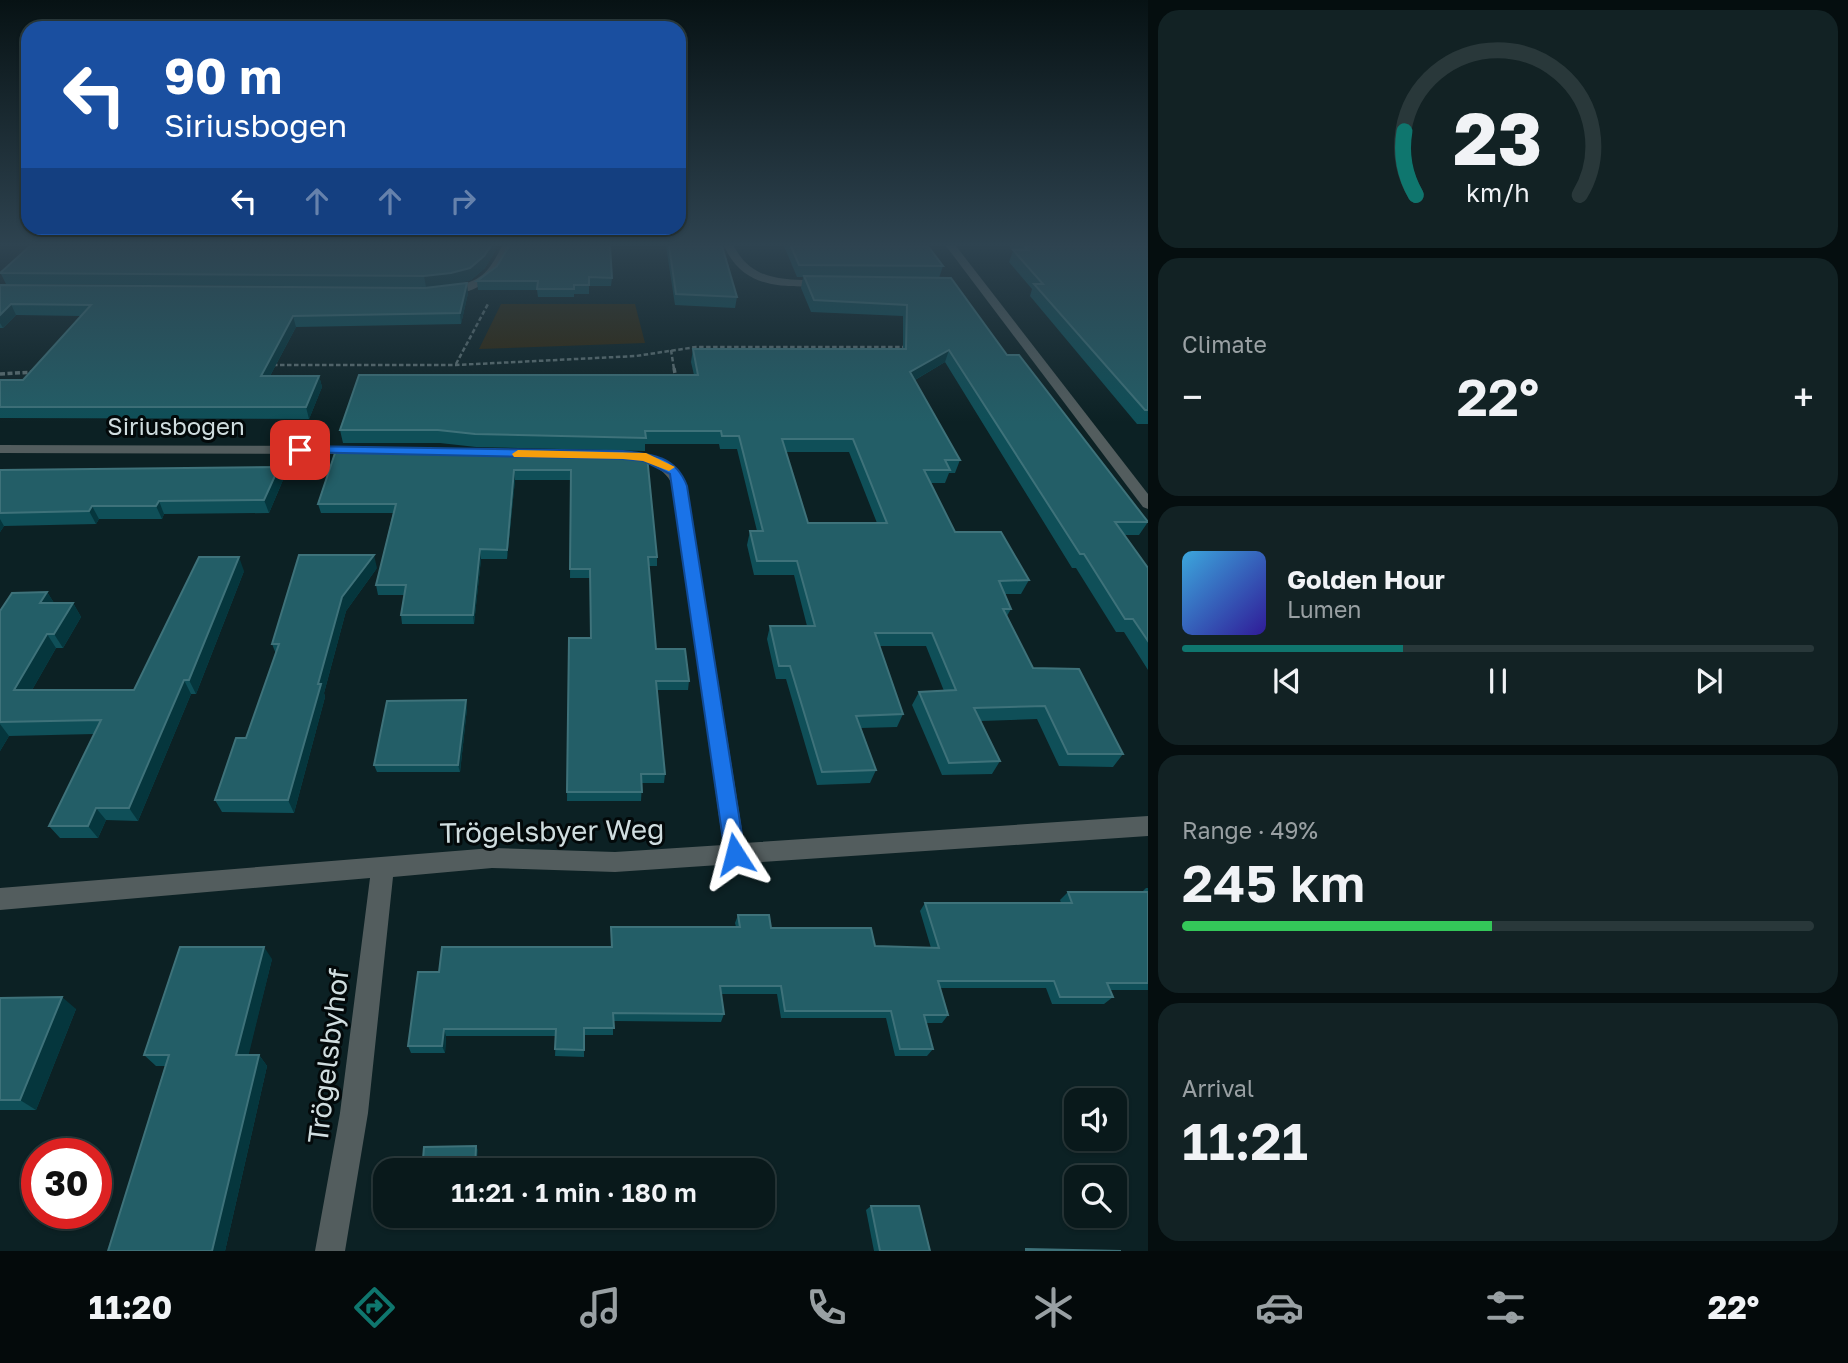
<!DOCTYPE html>
<html lang="en">
<head>
<meta charset="utf-8">
<style>
	body { margin:0; font-family:"Golos Text",sans-serif; background:#122224; color:#f1f3f6; height:100vh; display:flex; flex-direction:column; font-size:26px; white-space:nowrap }
	* { box-sizing:border-box; margin:0 }
	p { font-size:23px; color:#99a0a3 }
	.icon { flex:none; width:38px; height:38px; fill:none; stroke:currentColor; stroke-width:2; stroke-linecap:round; stroke-linejoin:round }
	.map { position:relative; flex:1; overflow:hidden }
	.drawer { display:flex; flex-direction:column; gap:10px; padding:10px; background:#050e0f; width:700px }
	.drawer>* { flex:none }
	.guide { position:absolute; left:21px; top:21px; width:665px; height:214px; border-radius:21px; box-shadow:0 2px 5px #0004,0 0 0 2px #29383a; background:#1a4fa0; color:#fff; overflow:hidden }
	.buttons { position:absolute; left:1064px; top:1088px; display:grid; gap:14px }
	.buttons a { display:grid; place-items:center; width:63px; height:63px; border-radius:14px; background:#09191b; box-shadow:0 2px 5px #0004,0 0 0 2px #29383a; font-size:35px }
	.speed { position:absolute; left:21px; top:1138px; display:flex; gap:14px; font-size:35px; font-weight:700; text-align:center }
	.speed>* { display:grid; place-content:center; width:91px; height:91px; border-radius:50%; background:#09191b; box-shadow:0 2px 5px #0004,0 0 0 2px #29383a; line-height:1 }
	.speed .limit { border:10px solid #d22; background:#fff; color:#111 }
	.pin { position:absolute; display:grid; place-items:center; width:60px; height:60px; color:#fff; margin:-30px; border-radius:14px; box-shadow:0 4px 10px #0006 }
	.me { position:absolute; width:77px; margin:-38px; rotate:351deg; stroke-linejoin:round; filter:drop-shadow(0 0 5px #0008) }
	.turn { display:flex; align-items:center; gap:24px; height:147px; padding:0 28px; font-size:32px }
	.turn .icon { width:91px; height:91px; stroke-width:2.5 }
	.turn b { display:block; font-size:49px; line-height:60px }
	.lanes { display:flex; align-items:center; height:66px; padding:0 28px; background:#0003; justify-content:center; gap:35px; direction:ltr }
	.lanes .off { opacity:.35 }
	.big { font-size:52px; font-weight:600; line-height:1.1 }
	.drawer .card { flex:1; display:flex; flex-direction:column; justify-content:center; gap:10px; min-width:0; padding:0 24px; border-radius:21px; background:#122224 }
	.drawer .dial { align-items:center; gap:0 }
	.dial svg { height:182px; overflow:visible; fill:none; stroke:#29383a; stroke-width:7; stroke-linecap:round; text-anchor:middle }
	.dial text { fill:#f1f3f6; stroke:none }
	.song { display:flex; align-items:center; gap:21px }
	.cover { width:84px; height:84px; border-radius:10px; background:linear-gradient(135deg,hsl(200 70% 55%),hsl(250 70% 35%)) }
	.played { height:7px; border-radius:4px; background:linear-gradient(90deg,#0f766e 35%,#29383a 35%) }
	.keys { display:flex; justify-content:space-around; direction:ltr }
	.heat { display:flex; justify-content:space-between; align-items:center; font-size:38px; direction:ltr }
	.charge { height:10px; border-radius:5px; background:linear-gradient(90deg,#34c759 49%,#29383a 0) }
	.trip { position:absolute; left:373px; top:1158px; width:402px; height:70px; border-radius:21px; background:#09191b; box-shadow:0 2px 5px #0004,0 0 0 2px #29383a; font-weight:600; line-height:70px; text-align:center }
	.menu { display:flex; height:112px; justify-content:space-around; align-items:center; background:#040a0b; color:#99a0a3 }
	.menu .icon { width:49px; height:49px }
	.menu .on { color:#0f766e }
	.menu b { font-size:32px; color:#f1f3f6 }
	main { display:flex; flex:1; min-height:0 }
	.map>svg:first-child { display:block }
</style>
</head>
<body>
<main>
<div class="map">
<svg width="1148" height="1251" viewBox="0 0 1148 1251">
	<rect width="100%" height="100%" fill="#0c2124"/>
	<polygon fill="#31250b" points="501,304 635,304 645,343 479,349"/>
	<g fill="none" stroke-linecap="round" stroke-linejoin="round">
		<g stroke="#607274" stroke-width="2.5" stroke-dasharray="4.5 2.5" stroke-linecap="butt">
			<polyline points="671,350 674,369"/>
			<polyline points="456,364 488,304"/>
			<polyline points="273,365 456,365 636,356 696,347 907,347"/>
		</g>
		<g stroke="#607274" stroke-width="3.5" stroke-dasharray="5 2.5" stroke-linecap="butt">
			<polyline points="674,368 676,379"/>
			<polyline points="0,374 34,372"/>
		</g>
		<g fill="#535d5e" fill-rule="evenodd">
			<path d="M502,246H512C497,276 477,298 441,293V289C477,282 485,280 502,246Z"/>
			<path d="M724,246H734C752,283 789,280 825,280L830,283L825,286C783,287 744,290 724,246Z"/>
			<polygon points="946,246 956,246 1148,494 1148,509 1143,507"/>
			<polygon points="0,445 359,446 366,450 359,454 0,453"/>
			<path d="M625,451C653,454 675,459 687,486L744,843L1148,816V836L615,872L492,868L393,877L368,1113L345,1251H315L340,1113L370,878L0,910V888L492,848L615,852L723,845L673,486C662,462 642,463 620,458V452Z"/>
		</g>
	</g>
	<g fill="#0f4f58" fill-rule="evenodd">
		<polygon points="666,246 722,246 737,297 735,308 675,305"/>
		<path d="M784,246H928L943,266L939,278L1007,355L1148,522L1139,535H1124L1148,568V670L1124,632H1116L1076,568H1072L945,362L915,380L960,460L955,473H949L945,483H931L955,532L1029,580L1021,594H1005L1011,609L1007,616L1033,668L1123,754L1113,767L1059,766L1037,719L981,721L1000,761L992,774L942,775L912,705L919,692L944,691L926,646H879L903,714L897,727L861,728L876,770L870,783L817,785L786,679H776L767,639L770,626H807L794,575H754L747,545L750,531H757L737,449H720L719,444H645V451L476,447L440,443H343L340,430L694,375L691,362L693,349H903V316L811,312L801,288L803,277H797ZM786,452H849L877,523H808Z"/>
		<polygon points="1010,246 1148,246 1148,424 1137,424 1030,296 1032,289 1009,262 1013,251"/>
		<polygon points="496,250 485,268 471,280 454,284 468,293 461,324 296,327 270,376 319,376 322,387 309,419 0,418 0,380 23,380 81,316 16,315 3,328 0,328 0,285 426,287 6,284 0,272"/>
		<polygon points="497,266 612,278 611,286 589,286 589,294 574,294 574,297 538,297 537,290 478,290 477,281"/>
		<polygon points="623,453 657,557 657,566 649,566 656,649 689,681 688,690 657,690 665,774 664,783 642,783 641,801 567,801 569,638 590,638 590,578 570,578 571,480 515,480 507,559 481,559 474,624 402,624 401,615 405,595 378,595 376,585 393,513 321,513 318,504"/>
		<polygon points="0,470 283,480 269,513 164,514 162,519 99,519 96,524 4,526 0,532"/>
		<polygon points="377,568 346,611 324,693 325,697 294,813 222,812 215,800 246,738 276,654 272,644"/>
		<polygon points="244,571 196,694 191,694 138,821 106,820 98,838 60,838 49,826 94,734 9,736 0,751 0,611 47,592 54,603 73,603 81,617 63,648 56,648 32,690 134,690"/>
		<polygon points="467,708 460,772 377,772 374,765"/>
		<polygon points="1146,888 1148,888 1148,990 1110,990 1113,997 1104,1004 1052,1004 1046,988 940,988 948,1015 942,1023 926,1023 933,1049 927,1056 895,1056 886,1018 781,1018 777,994 721,994 724,1014 721,1022 613,1021 613,1035 584,1035 584,1057 555,1056 556,1036 446,1036 445,1053 411,1053 408,1046 439,972 611,947 611,927 736,927 735,923 738,915 771,928 875,946 931,948 920,911 925,903 1061,903 1060,900 1068,892 1142,892"/>
		<polygon points="272,959 248,1055 259,1055 267,1066 225,1251 108,1251 165,1066 156,1066 144,1055"/>
		<polygon points="0,998 76,1009 36,1110 0,1110"/>
		<polygon points="871,1206 930,1251 874,1251 866,1210"/>
		<polygon points="474,1216 473,1223 419,1223 417,1220"/>
	</g>
	<g fill="#05363d">
		<polygon points="491,246 496,246 496,250 485,268 471,280 453,285 426,287 424,276"/>
		<polygon points="467,283 468,293 461,324 460,313"/>
		<polygon points="11,304 16,315 3,328 0,323 0,315"/>
		<polygon points="293,316 296,327 264,387 261,376"/>
		<polygon points="949,350 945,362 906,385 910,372"/>
		<polygon points="319,376 322,387 309,419 306,407"/>
		<polygon points="279,467 283,480 269,513 264,500"/>
		<polygon points="514,470 515,480 507,559 507,550"/>
		<polygon points="159,501 164,514 162,519 156,506"/>
		<polygon points="92,506 99,519 96,524 89,511"/>
		<polygon points="0,519 4,526 0,532"/>
		<polygon points="480,549 481,559 474,624 473,615"/>
		<polygon points="374,555 377,568 346,611 324,693 325,697 294,813 288,800 318,684 342,597"/>
		<polygon points="239,557 244,571 196,694 189,680"/>
		<polygon points="47,592 56,606 40,603"/>
		<polygon points="73,603 81,617 63,648 54,634"/>
		<polygon points="47,634 56,648 24,704 14,690"/>
		<polygon points="184,680 191,694 138,821 129,808"/>
		<polygon points="466,700 467,708 460,772 458,765"/>
		<polygon points="0,724 9,736 0,751"/>
		<polygon points="96,808 106,820 98,838 88,826"/>
		<polygon points="264,947 272,959 246,1066 236,1055"/>
		<polygon points="62,997 76,1009 36,1110 20,1100"/>
		<polygon points="444,1029 446,1036 445,1053 442,1046"/>
		<polygon points="259,1055 267,1066 225,1251 212,1251"/>
		<polygon points="476,1146 478,1150 476,1171 475,1171"/>
	</g>
	<g fill="#235e67" stroke="#3e727a" stroke-width="2" fill-rule="evenodd">
		<polygon points="30,246 491,246 484,256 470,268 451,273 424,276 0,273"/>
		<polygon points="509,246 610,246 612,278 589,277 589,285 574,285 574,289 537,289 538,281 477,281 497,266"/>
		<polygon points="669,246 722,246 737,297 676,294"/>
		<polygon points="791,246 928,246 943,266 799,265"/>
		<polygon points="1024,246 1148,246 1148,410 1145,410 1034,284 1043,284 1013,250 1028,250"/>
		<path d="M804,276L951,278L1007,355H1019L1148,522H1115L1148,568V641L1133,619H1125L1084,554H1080L949,350L910,372L960,460H945L950,470H924L955,532H1001L1029,580L999,581L1011,609H1003L1033,668L1079,669L1123,754H1068L1045,706L974,708L1000,761L949,763L919,692L956,690L932,633H875L903,714L856,716L876,770L822,772L790,666H779L770,626H815L797,561H757L750,531H763L739,436H722L721,431H645L646,438L475,434L438,430H340L359,375H698L693,349H906L907,305L814,300ZM782,439H853L887,523H808Z"/>
		<polygon points="467,283 460,313 293,316 261,376 319,376 306,407 0,407 0,380 23,380 91,305 11,304 0,315 0,285 425,288"/>
		<polygon points="337,447 623,453 647,456 657,557 648,557 656,649 685,649 689,681 656,681 665,774 641,774 642,792 567,792 569,638 591,638 590,569 570,569 571,470 514,470 507,550 480,549 473,615 401,615 406,585 376,585 396,504 318,504"/>
		<polygon points="279,467 264,500 159,501 156,506 92,506 89,511 0,513 0,470"/>
		<polygon points="299,555 374,555 342,597 318,684 321,684 288,800 215,800 236,738 246,738 279,644 272,644"/>
		<polygon points="199,557 239,557 189,680 184,680 129,808 96,808 88,826 49,826 101,720 0,722 0,611 12,593 47,592 40,603 73,603 54,634 47,634 14,690 134,690"/>
		<polygon points="466,700 458,765 374,765 387,701"/>
		<polygon points="1068,892 1148,892 1148,983 1107,983 1113,997 1060,997 1054,981 938,981 948,1015 924,1015 933,1049 900,1049 891,1011 785,1011 781,986 720,986 724,1014 613,1013 614,1028 584,1028 584,1050 555,1049 556,1029 444,1029 442,1046 408,1046 418,972 439,972 442,947 612,947 611,927 740,927 738,915 769,915 771,928 871,928 875,946 939,948 925,903 1072,903"/>
		<polygon points="180,947 264,947 236,1055 259,1055 212,1251 108,1251 169,1055 144,1055"/>
		<polygon points="62,997 20,1100 0,1100 0,998"/>
		<polygon points="476,1146 475,1171 422,1171 424,1147"/>
		<polygon points="871,1206 919,1206 930,1251 880,1251"/>
		<rect x="417" y="1216" width="55" height="4"/>
		<polygon points="1026,1249 1121,1251 1026,1251"/>
	</g>
	<linearGradient id="sky" x2="0" y2="1"><stop stop-color="#071214"/><stop offset="0.58" stop-color="#2e4350"/><stop offset="1" stop-color="#2e4350" stop-opacity="0"/></linearGradient>
	<rect width="1148" height="422" fill="url(#sky)"/>
	<path fill="#1a73e8" stroke="#114b97" stroke-width="2" d="M300,446L623,451C652,454 676,456 687,486L745,854L742,860L735,863L728,860L725,854L670,474L644,461L623,459L296,452L294,450Z"/>
	<polygon fill="#f59e0b" points="518,450 646,453 675,467 669,471 643,461 623,459 514,457 512,454"/>
	<g text-anchor="middle" stroke-width="6" stroke-linejoin="round" paint-order="stroke">
		<g font-size="24" fill="#d0dddf" stroke="#03090a">
			<text x="176" y="435">Siriusbogen</text>
		</g>
		<g font-size="28" fill="#d0dddf" stroke="#03090a">
			<text transform="translate(552 831) rotate(-1)" y="10">Trögelsbyer Weg</text>
			<text transform="translate(328 1056) rotate(-83)" y="10">Trögelsbyhof</text>
		</g>
	</g>
</svg>
<div class="buttons">
<a><svg class="icon" aria-label="sound" viewBox="0 0 24 24"><path d="M4 9h4l5-4v14l-5-4H4zM17 9q2 3 0 6"/></svg></a>
<a><svg class="icon" aria-label="search" viewBox="0 0 24 24"><circle cx="10" cy="10" r="6"/><path d="M15 15l6 6"/></svg></a>
</div>
<div class="speed"><div class="limit">30</div></div>
<div class="pin" style="left:300px;top:450px;background:#d93025"><svg class="icon" aria-label="arrive" viewBox="0 0 24 24"><path d="M6 21V4h12l-3 4 3 4H6"/></svg></div>
<svg class="me" style="left:735px;top:854px" viewBox="-20 -20 40 40"><path d="M0-17L14 15 0 8-14 15z" fill="#1a73e8" stroke="#fff" stroke-width="4"/></svg>
<div class="trip">11:21 · 1 min · 180 m</div>
<div class="guide">
<div class="turn"><svg class="icon" aria-label="left" viewBox="0 0 24 24"><path d="M17 20v-9H6M10 6l-5 5 5 5"/></svg><div><b>90 m</b>Siriusbogen</div></div>
<div class="lanes"><svg class="icon" aria-label="left" viewBox="0 0 24 24"><path d="M17 20v-9H6M10 6l-5 5 5 5"/></svg><svg class="icon off" aria-label="ahead" viewBox="0 0 24 24"><path d="M12 20V5M6 11l6-6 6 6"/></svg><svg class="icon off" aria-label="ahead" viewBox="0 0 24 24"><path d="M12 20V5M6 11l6-6 6 6"/></svg><svg class="icon off" aria-label="right" viewBox="0 0 24 24"><path d="M7 20v-9h11M14 6l5 5-5 5"/></svg></div>
</div>
</div>
<section class="drawer">
<div class="card dial"><svg viewBox="0 0 100 80">
<path d="M14 69A42 42 0 1 1 86 69"/>
<path d="M14 69A42 42 0 0 1 9 41" stroke="#0f766e"/>
<text x="50" y="56" font-size="32" font-weight="700">23</text>
<text x="50" y="72" font-size="11">km/h</text>
</svg></div>
<div class="card"><p>Climate</p>
<div class="heat"><a>−</a><b class="big">22°</b><a>+</a></div>
</div>
<div class="card">
<div class="song"><i class="cover"></i><div><b>Golden Hour</b><p>Lumen</p></div></div>
<div class="played"></div>
<div class="keys"><svg class="icon" aria-label="previous" viewBox="0 0 24 24"><path d="M18 5L8 12l10 7zM5 5v14"/></svg><svg class="icon" aria-label="pause" viewBox="0 0 24 24"><path d="M8 5v14M16 5v14"/></svg><svg class="icon" aria-label="next" viewBox="0 0 24 24"><path d="M6 5l10 7-10 7zM19 5v14"/></svg></div>
</div>
<div class="card"><p>Range · 49%</p><b class="big">245 km</b><div class="charge"></div></div>
<div class="card"><p>Arrival</p><b class="big">11:21</b></div>
</section>
</main>
<nav class="menu">
<b>11:20</b>
<svg class="icon on" aria-label="directions" viewBox="0 0 24 24"><path d="M12 3l9 9-9 9-9-9zM9 14v-3h6M13 9l2 2-2 2"/></svg>
<svg class="icon" aria-label="music" viewBox="0 0 24 24"><path d="M9 18V5l10-2v13"/><circle cx="6" cy="18" r="3"/><circle cx="16" cy="16" r="3"/></svg>
<svg class="icon" aria-label="phone" viewBox="0 0 24 24"><path d="M5 4h4l2 5-3 2q2 4 5 5l2-3 5 2v4C11 20 4 13 5 4z"/></svg>
<svg class="icon" aria-label="climate" viewBox="0 0 24 24"><path d="M12 3v18M4 7l16 10M4 17L20 7"/></svg>
<svg class="icon" aria-label="car" viewBox="0 0 24 24"><path d="M5 17H2v-5l4-1 3-4h7l3 4 3 1v5h-3M9 17h6M6 11h13"/><circle cx="7" cy="17" r="2"/><circle cx="17" cy="17" r="2"/></svg>
<svg class="icon" aria-label="filters" viewBox="0 0 24 24"><path d="M4 7h16M4 17h16"/><circle cx="9" cy="7" r="2"/><circle cx="15" cy="17" r="2"/></svg>
<b>22°</b>
</nav>
</body>
</html>
